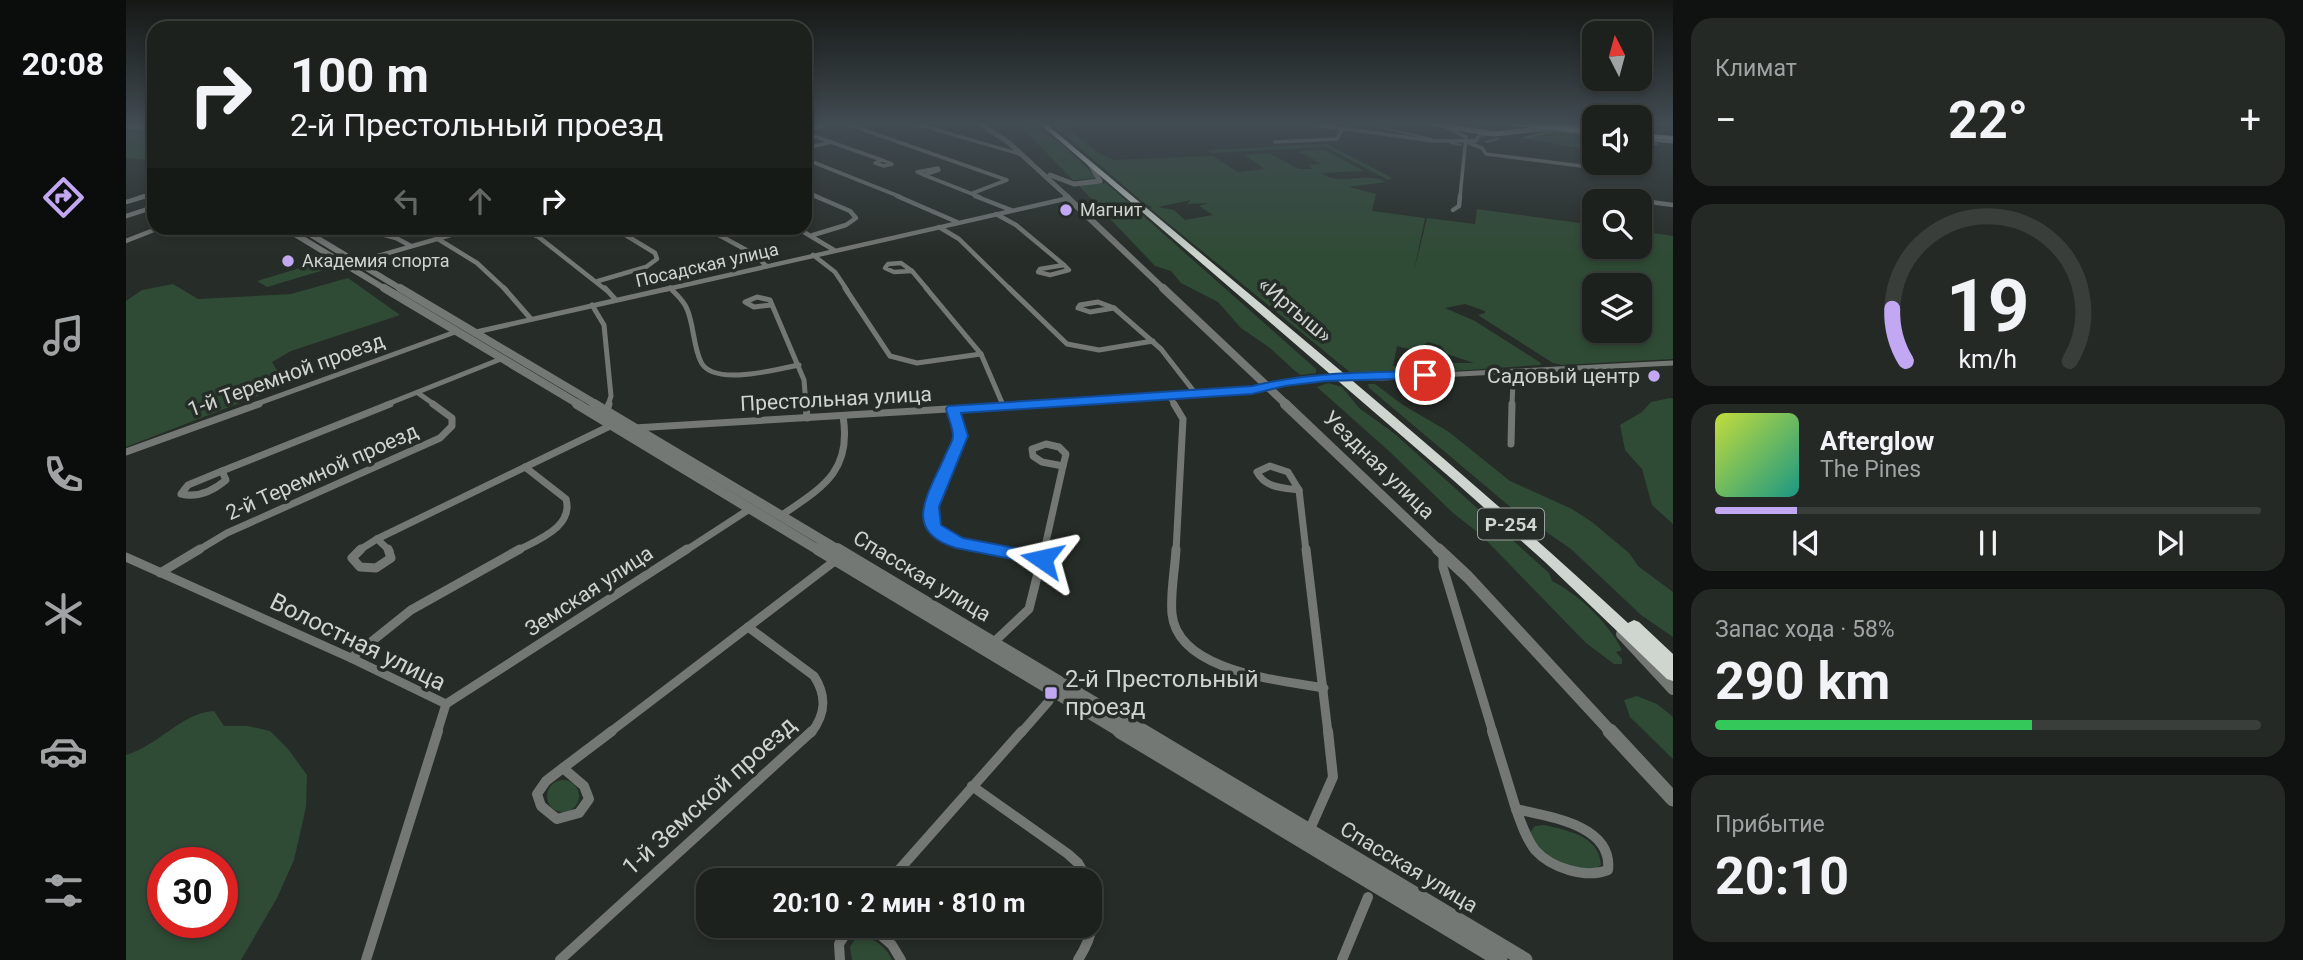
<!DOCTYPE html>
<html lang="ru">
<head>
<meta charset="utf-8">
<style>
	body { margin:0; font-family:Roboto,sans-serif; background:#252926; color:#f1f3f6; height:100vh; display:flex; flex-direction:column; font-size:26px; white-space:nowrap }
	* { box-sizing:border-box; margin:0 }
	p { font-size:23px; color:#a0a3a4 }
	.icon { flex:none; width:38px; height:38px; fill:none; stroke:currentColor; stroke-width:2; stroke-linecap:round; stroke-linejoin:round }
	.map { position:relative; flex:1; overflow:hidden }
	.details { display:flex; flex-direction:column; gap:18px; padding:18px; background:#0f1210; width:630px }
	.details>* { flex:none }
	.hud { position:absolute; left:21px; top:21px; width:665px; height:214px; border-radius:21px; box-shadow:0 4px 10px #0003,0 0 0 2px #3a3e3b; background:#1c211d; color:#f1f3f6; overflow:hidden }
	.needle { width:46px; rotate:354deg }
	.tools { position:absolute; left:1456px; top:21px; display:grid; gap:14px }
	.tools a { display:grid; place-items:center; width:70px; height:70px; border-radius:14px; background:#1c211d; box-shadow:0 4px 10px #0003,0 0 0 2px #3a3e3b; font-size:35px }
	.speed { position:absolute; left:21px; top:847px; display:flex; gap:14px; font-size:35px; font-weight:700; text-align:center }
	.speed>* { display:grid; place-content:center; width:91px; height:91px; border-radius:50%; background:#1c211d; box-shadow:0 4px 10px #0003,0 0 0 2px #3a3e3b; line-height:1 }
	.speed .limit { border:10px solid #d22; background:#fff; color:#111 }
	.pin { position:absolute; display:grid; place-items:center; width:60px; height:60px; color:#fff; margin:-30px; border:4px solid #fff; border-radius:50%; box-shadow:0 2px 7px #0007 }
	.me { position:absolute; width:77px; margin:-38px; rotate:281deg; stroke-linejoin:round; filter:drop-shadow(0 0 5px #0008) }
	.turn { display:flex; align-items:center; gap:24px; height:147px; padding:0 28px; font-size:32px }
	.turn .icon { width:91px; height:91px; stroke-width:2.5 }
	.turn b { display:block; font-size:49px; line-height:60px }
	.lanes { display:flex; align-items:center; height:66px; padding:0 28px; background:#0003; justify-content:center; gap:35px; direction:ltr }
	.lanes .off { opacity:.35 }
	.big { font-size:52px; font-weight:700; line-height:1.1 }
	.details .tile { flex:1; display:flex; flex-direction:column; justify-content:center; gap:10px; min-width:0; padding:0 24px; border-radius:21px; background:#252926 }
	.details .dial { align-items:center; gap:0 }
	.dial svg { height:182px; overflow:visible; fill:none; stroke:#3a3e3b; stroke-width:7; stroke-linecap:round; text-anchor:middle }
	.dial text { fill:#f1f3f6; stroke:none }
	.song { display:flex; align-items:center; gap:21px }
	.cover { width:84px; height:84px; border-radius:10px; background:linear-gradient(135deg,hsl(70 70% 55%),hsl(170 70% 35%)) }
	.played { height:7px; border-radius:4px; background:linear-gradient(90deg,#c2a8f3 15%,#3a3e3b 15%) }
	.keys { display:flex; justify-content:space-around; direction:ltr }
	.heat { display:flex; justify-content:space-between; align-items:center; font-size:38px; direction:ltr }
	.charge { height:10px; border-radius:5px; background:linear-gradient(90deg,#34c759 58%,#3a3e3b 0) }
	.trip { position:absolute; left:570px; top:868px; width:406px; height:70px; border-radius:21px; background:#1c211d; box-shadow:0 4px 10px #0003,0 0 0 2px #3a3e3b; font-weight:700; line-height:70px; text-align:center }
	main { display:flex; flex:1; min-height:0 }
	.tabs { display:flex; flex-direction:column; width:126px; justify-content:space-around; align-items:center; background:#0b0d0c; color:#a0a3a4 }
	.tabs .icon { width:49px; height:49px }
	.tabs .selected { color:#c2a8f3 }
	.tabs b { font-size:32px; color:#f1f3f6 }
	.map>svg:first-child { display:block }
</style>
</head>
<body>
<main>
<nav class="tabs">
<b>20:08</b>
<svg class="icon selected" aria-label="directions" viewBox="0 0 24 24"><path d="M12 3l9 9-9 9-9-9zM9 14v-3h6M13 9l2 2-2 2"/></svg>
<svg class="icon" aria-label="music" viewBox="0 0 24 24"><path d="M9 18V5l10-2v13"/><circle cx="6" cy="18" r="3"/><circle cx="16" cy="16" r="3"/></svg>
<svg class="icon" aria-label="phone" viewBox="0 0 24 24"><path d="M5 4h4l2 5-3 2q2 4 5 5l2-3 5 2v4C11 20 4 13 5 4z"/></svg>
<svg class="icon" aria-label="climate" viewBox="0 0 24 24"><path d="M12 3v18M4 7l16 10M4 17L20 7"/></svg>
<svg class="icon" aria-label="car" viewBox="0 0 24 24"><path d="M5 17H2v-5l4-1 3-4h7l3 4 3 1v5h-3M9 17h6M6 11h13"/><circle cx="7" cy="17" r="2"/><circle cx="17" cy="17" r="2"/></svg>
<svg class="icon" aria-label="filters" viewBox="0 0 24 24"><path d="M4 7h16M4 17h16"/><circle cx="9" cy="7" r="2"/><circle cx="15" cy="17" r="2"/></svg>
</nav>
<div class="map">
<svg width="1547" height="960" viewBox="0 0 1547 960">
	<rect width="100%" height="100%" fill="#262c27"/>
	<g fill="#2f4b35" fill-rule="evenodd">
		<path d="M925,123H936L971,152L988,160L1087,156L1112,172L1139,169L1119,155L1143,153L1173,169H1186L1183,165L1196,164L1172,151L1199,150L1238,171L1196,173C1213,187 1240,171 1260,182L1223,187L1250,194L1246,211L1299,218L1288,271L1301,218L1349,224L1351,209L1468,225V247H1514V231L1547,236V359L1436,365L1427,363L1358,319L1352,315L1359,313V311L1339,304L1319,308L1349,321L1415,363L1414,365L1327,371L1326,368L1244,376L1225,373L1027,211L1024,208L1026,207L1019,204ZM1065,200L1061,204L1083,203L1073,206L1087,215L1059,220L1048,210L1032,207ZM1468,285H1514V331H1468ZM1302,342L1315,346L1321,354L1348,363H1324L1314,367L1291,362L1295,367L1267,366L1271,346C1283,350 1292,350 1302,342Z"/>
		<path d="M893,124C918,120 953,162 971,178L947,180Z"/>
		<polygon points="0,128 28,131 28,160 0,158"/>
		<polygon points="1420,130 1468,134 1461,134 1467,151 1398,138"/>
		<polygon points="1201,144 1266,178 1262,180 1200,147 1086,153 1081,150"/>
		<polygon points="980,183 1190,369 1190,373 1175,375 1169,371 1144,348 1115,328 1092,302 1055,283 1045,271 1029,266 952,185"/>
		<polygon points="187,264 198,270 141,287 131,281"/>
		<polygon points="222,278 274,315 165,351 146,362 160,385 0,447 0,301 16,290 47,284 72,299 165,294"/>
		<path d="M1202,383L1216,387L1233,408L1269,434L1423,573L1426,581C1453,595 1482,622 1496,650L1490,652L1496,659V664H1488L1460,643L1354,534L1327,513L1264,452L1191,387Z"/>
		<polygon points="1242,384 1249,384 1277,405 1323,432 1384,481 1446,509 1466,522 1503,553 1512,566 1547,592 1547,637 1515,615 1445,549 1388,510 1243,388"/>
		<polygon points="1544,398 1547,399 1547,524 1526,505 1516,469 1499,450 1494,425 1516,412 1525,402"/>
		<polygon points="1511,696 1531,704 1547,717 1547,759 1504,717 1498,700"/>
		<path d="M88,711L98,726H122L144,731L162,749L181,775L180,807L168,860L151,898L115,960H0V755C32,746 55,713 88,711ZM37,863H96V922H37Z"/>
		<circle cx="437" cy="796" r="16"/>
		<path d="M1418,825C1442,831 1473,835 1475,865C1463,875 1432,866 1419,856C1414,852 1409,844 1404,838L1405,831L1409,826Z"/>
		<path d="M736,937C749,938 761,948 766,960H726L724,947L729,939Z"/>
	</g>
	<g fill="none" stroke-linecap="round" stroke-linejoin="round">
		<g stroke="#557b5c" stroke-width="2">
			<polyline points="1256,128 1306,139"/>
			<polyline points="1398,138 1427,131 1468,135"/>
			<polyline points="1514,141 1531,144"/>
			<polyline points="1360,142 1372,139"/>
			<polyline points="1325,143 1335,145"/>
		</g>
		<g stroke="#747875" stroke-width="3.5">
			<polyline points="718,123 881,180 847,193"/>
			<polyline points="787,123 897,155"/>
			<polyline points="1176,123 1308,141 1350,141 1353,135 1364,134"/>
			<polyline points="1321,128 1340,137 1334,197"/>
			<polyline points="679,130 705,123"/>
			<polyline points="679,133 756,160"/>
			<polyline points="1149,142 1211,139 1217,128"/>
			<polyline points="1343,143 1356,148 1360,154 1471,168"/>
			<polyline points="679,148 706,142"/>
			<polyline points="679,159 775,197"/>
			<polygon points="756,160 766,164 758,166 749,163"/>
			<polygon points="812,168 813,170 798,175 791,172"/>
			<polyline points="798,175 854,197"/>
			<polyline points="679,191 693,197"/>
			<polyline points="1480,196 1490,197"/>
			<polyline points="14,197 25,194"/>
		</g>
		<g stroke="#747875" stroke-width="4.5">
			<polyline points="771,196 831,222"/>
			<polyline points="849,196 885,210"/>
			<polyline points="1480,196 1547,205"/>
			<polyline points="0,202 20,196"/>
			<polyline points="1327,210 1333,206 1334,196"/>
			<polyline points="870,214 890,225 938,265"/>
			<polyline points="0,216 28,207"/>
			<polyline points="813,227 833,239 885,290"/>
			<polyline points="233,228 270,238 285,246"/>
			<polyline points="412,228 405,231 480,290"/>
			<polyline points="580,228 624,252 641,266"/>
			<polyline points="671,228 708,250"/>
			<polyline points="258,233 274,228"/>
			<polyline points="687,235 720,225 730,218 724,211 689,196"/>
			<polyline points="410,236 423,231 419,228"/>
			<polyline points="312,239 351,263 380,290"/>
			<polyline points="0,241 33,228"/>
			<polyline points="687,255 709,272 721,290"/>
			<polyline points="231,262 349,228"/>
			<polygon points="775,263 786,271 768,272 759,268 762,264"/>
			<polygon points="938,265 943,270 924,275 912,272 914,269"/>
			<polyline points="786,271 802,290"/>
			<polyline points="472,281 520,267 531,259 529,253 488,228"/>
			<polyline points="537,290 943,198"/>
		</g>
		<g stroke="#747875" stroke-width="5">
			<polyline points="378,288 405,319"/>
			<polyline points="479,288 490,300"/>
			<path d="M544,288C550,294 558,301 561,309C568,325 567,346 575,362C587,387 652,369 673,365"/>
			<polyline points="719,288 764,356 791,363 855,354"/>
			<polyline points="800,288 855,354 877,405"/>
			<polyline points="883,288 941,344 973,350 1027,341"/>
			<polygon points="972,302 988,308 964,312 952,308 954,305"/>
			<polyline points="466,305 478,325 485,396 482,405"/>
			<polyline points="645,305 628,307 619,302 631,297 644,300 678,380 680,405"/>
			<polyline points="988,308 1035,349 1070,394"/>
			<polyline points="350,332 545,288"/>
			<polyline points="1379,372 1387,381 1386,405"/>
			<polyline points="292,393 309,405"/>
			<polyline points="1043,396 1049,405"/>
			<polyline points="128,405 332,331"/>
			<polyline points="259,405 375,359"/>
			<polyline points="876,405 1112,391 1200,377 1257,378 1547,363"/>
		</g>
		<g stroke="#747875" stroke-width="7">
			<polyline points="680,404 681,418"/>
			<polyline points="1048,404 1057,419 1050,551"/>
			<path d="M827,409C829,417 834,427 834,436C834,445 827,453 824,461C794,527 800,537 871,551"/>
			<polyline points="481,411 483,404"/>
			<polyline points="508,428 905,404"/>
			<polygon points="920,444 933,447 940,454 937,466 916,462 907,456 906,449"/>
			<polyline points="1385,444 1386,404"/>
			<polyline points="0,452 133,404"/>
			<path d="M1144,466L1162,472L1173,490C1157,488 1139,488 1131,472Z"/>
			<path d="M96,471L100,480C87,491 72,498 55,494L62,485Z"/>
			<polyline points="96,471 264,404"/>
			<polyline points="1173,490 1180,551"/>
			<path d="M656,515C697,487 726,471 717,416"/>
			<polyline points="251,539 264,551"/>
			<polyline points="251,539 486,425"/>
			<polyline points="71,551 101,533 314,438 326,426 326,418 307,404"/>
			<polyline points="232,551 251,539"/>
			<path d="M391,551C411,540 448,527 440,499L399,467"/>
			<polyline points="559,551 625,508"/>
			<polyline points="918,551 937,466"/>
		</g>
		<g stroke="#747875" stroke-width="9">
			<polyline points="235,549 226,558 234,567 250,568 265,558 262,549"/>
			<polyline points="862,549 916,559"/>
			<path d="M1050,549C1049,570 1044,593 1046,614C1052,672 1154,680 1198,688"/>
			<polyline points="1180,549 1202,733"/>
			<polyline points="1317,555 1317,567 1367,733"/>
			<polyline points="0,557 225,658 320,704"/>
			<polyline points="34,573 74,549"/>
			<path d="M622,627L688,676C701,696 700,714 685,733"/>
			<polyline points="868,642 903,609 918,549"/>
			<polyline points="225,658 285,610 394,549"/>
			<polyline points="320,704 561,549"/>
			<polyline points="311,733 320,704"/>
			<polyline points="483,733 710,560"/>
			<polyline points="895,733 923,701"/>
		</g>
		<g stroke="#747875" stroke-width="10">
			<polyline points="1366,731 1390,809"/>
			<polygon points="437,768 458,786 463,799 453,813 431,819 415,806 411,794 420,781"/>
			<polyline points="437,768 486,731"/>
			<polyline points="846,786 942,854 952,863 962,880"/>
			<path d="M1390,809C1424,817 1487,825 1482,870C1460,879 1425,868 1409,850C1400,838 1395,823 1390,809Z"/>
			<polyline points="1184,829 1207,777 1202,731"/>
			<polyline points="764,880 896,731"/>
			<polyline points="744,926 766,945 775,960"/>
			<polyline points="240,960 312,731"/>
			<polyline points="434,960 686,731"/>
			<polyline points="714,960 713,944 725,926"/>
			<path d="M952,960C967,936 972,915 964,887"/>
			<polyline points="1216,960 1242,897"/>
		</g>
		<g stroke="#747875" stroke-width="5">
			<polyline points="852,123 882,142 942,197"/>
			<polyline points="0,126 28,128"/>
			<polyline points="924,175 948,184 974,181 964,164"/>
		</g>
		<g stroke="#747875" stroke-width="6">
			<polyline points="940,196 1039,290"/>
			<polyline points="159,228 261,290"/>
			<polyline points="174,228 277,290"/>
		</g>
		<g stroke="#747875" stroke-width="8">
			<polyline points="258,288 454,405"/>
			<polyline points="274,288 471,405"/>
			<polyline points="1037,288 1161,405"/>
		</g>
		<g stroke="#747875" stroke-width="10">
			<polyline points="451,404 694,551"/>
			<polyline points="468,404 714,551"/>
			<polyline points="1159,404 1314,551"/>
		</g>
		<g stroke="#747875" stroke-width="12">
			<polyline points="692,549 997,733"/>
			<polyline points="711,549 1019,733"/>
			<polyline points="1312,549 1342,577 1486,733"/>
			<polyline points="1496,634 1547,689"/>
		</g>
		<g stroke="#747875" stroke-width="15">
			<polyline points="994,731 1374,960"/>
			<polyline points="1016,731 1399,960"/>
			<polyline points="1484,731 1547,799"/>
		</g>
		<g stroke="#9fa49f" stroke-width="5">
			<polyline points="1303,123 1368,134 1424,128"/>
			<polyline points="1433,123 1468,127"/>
			<polyline points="1514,138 1547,141"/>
		</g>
		<g fill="#ced6cf" fill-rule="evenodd">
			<path d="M913,123H919C1115,288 1314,449 1502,623L1508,620L1513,622L1547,654V681L1541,679L1419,562L1327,480Z"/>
			<polygon points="1514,133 1547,136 1547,140 1514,137"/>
		</g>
		<polyline stroke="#ced6cf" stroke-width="6" points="1386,123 1468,131"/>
	</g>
	<linearGradient id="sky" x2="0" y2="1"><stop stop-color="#151815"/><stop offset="0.48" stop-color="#414b52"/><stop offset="1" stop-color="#414b52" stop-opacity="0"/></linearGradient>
	<rect width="1547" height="257" fill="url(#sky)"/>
	<path fill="#1a73e8" stroke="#114b97" stroke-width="2" d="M1299,371L1304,373V378L1200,381L1159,386L1126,394L835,413L842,436L813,507L815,525L837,538L916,553L925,559L916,565L830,548C774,531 803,493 819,456C821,450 827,442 827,436C827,428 822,417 820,409L822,406L1126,386C1184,372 1241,372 1299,371Z"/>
	<g fill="#c2a8f3" stroke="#262c27" stroke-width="2.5">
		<circle cx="940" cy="210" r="7"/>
		<circle cx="162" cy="261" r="7"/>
		<circle cx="1528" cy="376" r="7"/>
		<rect x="918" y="686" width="14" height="14" rx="3.5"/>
	</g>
	<g text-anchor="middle" stroke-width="7" stroke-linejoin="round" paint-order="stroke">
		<g font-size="18" fill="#d0d4d0" stroke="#262c27" text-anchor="start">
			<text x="954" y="216">Магнит</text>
			<text x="176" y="267">Академия спорта</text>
		</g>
		<g font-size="18" fill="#d0d4d0" stroke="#262c27">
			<text transform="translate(581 265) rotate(-13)" y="6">Посадская улица</text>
		</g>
		<rect fill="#262c27" stroke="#9da29d" stroke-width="2" x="1352" y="508.5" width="66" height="31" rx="5"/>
		<g font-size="19" font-weight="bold" fill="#d0d4d0">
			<text x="1385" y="531">Р-254</text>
		</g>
		<g font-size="21" fill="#d0d4d0" stroke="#262c27">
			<text transform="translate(1169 310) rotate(40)" y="7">«Иртыш»</text>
			<text transform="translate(160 375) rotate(-20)" y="7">1-й Теремной проезд</text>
			<text transform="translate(710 399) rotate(-3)" y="7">Престольная улица</text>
			<text transform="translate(1253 465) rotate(44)" y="7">Уездная улица</text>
			<text transform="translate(196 472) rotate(-24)" y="7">2-й Теремной проезд</text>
			<text transform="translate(796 576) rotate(31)" y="7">Спасская улица</text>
			<text transform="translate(463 591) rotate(-33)" y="7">Земская улица</text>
			<text transform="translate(1283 867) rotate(31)" y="7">Спасская улица</text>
		</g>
		<g font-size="21" fill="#d0d4d0" stroke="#262c27" text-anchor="end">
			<text x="1514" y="383">Садовый центр</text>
		</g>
		<g font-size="24" fill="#d0d4d0" stroke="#262c27">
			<text transform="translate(232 642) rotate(26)" y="8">Волостная улица</text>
			<text transform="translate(583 796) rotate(-42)" y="8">1-й Земской проезд</text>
		</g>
		<g font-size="24" fill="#d0d4d0" stroke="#262c27" text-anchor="start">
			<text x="939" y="687">2-й Престольный<tspan x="939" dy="28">проезд</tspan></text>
		</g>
	</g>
</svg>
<div class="tools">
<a><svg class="needle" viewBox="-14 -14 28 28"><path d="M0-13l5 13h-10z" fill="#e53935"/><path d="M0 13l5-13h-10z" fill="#a0a3a4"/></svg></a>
<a><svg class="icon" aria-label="sound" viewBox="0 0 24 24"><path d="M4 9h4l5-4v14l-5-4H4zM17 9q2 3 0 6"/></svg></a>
<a><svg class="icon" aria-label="search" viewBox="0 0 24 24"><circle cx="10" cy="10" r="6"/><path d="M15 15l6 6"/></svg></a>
<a><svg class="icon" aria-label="layers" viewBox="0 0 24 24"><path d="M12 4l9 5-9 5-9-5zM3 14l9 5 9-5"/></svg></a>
</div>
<div class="speed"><div class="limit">30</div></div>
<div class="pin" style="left:1299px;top:375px;background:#d93025"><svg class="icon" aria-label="arrive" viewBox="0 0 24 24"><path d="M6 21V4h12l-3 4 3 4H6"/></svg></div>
<svg class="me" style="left:916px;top:559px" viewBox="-20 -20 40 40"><path d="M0-17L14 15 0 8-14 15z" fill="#1a73e8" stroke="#fff" stroke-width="4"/></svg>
<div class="trip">20:10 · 2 мин · 810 m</div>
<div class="hud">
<div class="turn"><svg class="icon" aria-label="right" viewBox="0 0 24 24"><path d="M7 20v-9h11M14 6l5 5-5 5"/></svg><div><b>100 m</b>2-й Престольный проезд</div></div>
<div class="lanes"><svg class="icon off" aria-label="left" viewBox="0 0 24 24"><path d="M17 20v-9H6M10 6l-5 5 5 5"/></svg><svg class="icon off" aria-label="ahead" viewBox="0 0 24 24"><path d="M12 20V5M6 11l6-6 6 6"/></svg><svg class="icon" aria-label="right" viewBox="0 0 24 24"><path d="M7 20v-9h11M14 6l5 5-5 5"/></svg></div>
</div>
</div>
<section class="details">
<div class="tile"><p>Климат</p>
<div class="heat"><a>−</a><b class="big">22°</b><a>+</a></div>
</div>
<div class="tile dial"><svg viewBox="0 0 100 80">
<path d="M14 69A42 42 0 1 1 86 69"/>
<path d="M14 69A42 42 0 0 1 8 46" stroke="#c2a8f3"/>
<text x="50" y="56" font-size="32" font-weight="700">19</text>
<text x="50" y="72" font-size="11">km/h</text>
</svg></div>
<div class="tile">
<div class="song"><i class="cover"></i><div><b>Afterglow</b><p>The Pines</p></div></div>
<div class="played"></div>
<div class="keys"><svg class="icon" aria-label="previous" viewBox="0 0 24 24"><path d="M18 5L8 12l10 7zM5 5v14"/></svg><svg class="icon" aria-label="pause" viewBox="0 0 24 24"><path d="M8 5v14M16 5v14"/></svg><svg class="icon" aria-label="next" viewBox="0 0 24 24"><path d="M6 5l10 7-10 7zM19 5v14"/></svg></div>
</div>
<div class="tile"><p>Запас хода · 58%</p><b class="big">290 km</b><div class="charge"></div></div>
<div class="tile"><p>Прибытие</p><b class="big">20:10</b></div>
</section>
</main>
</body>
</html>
